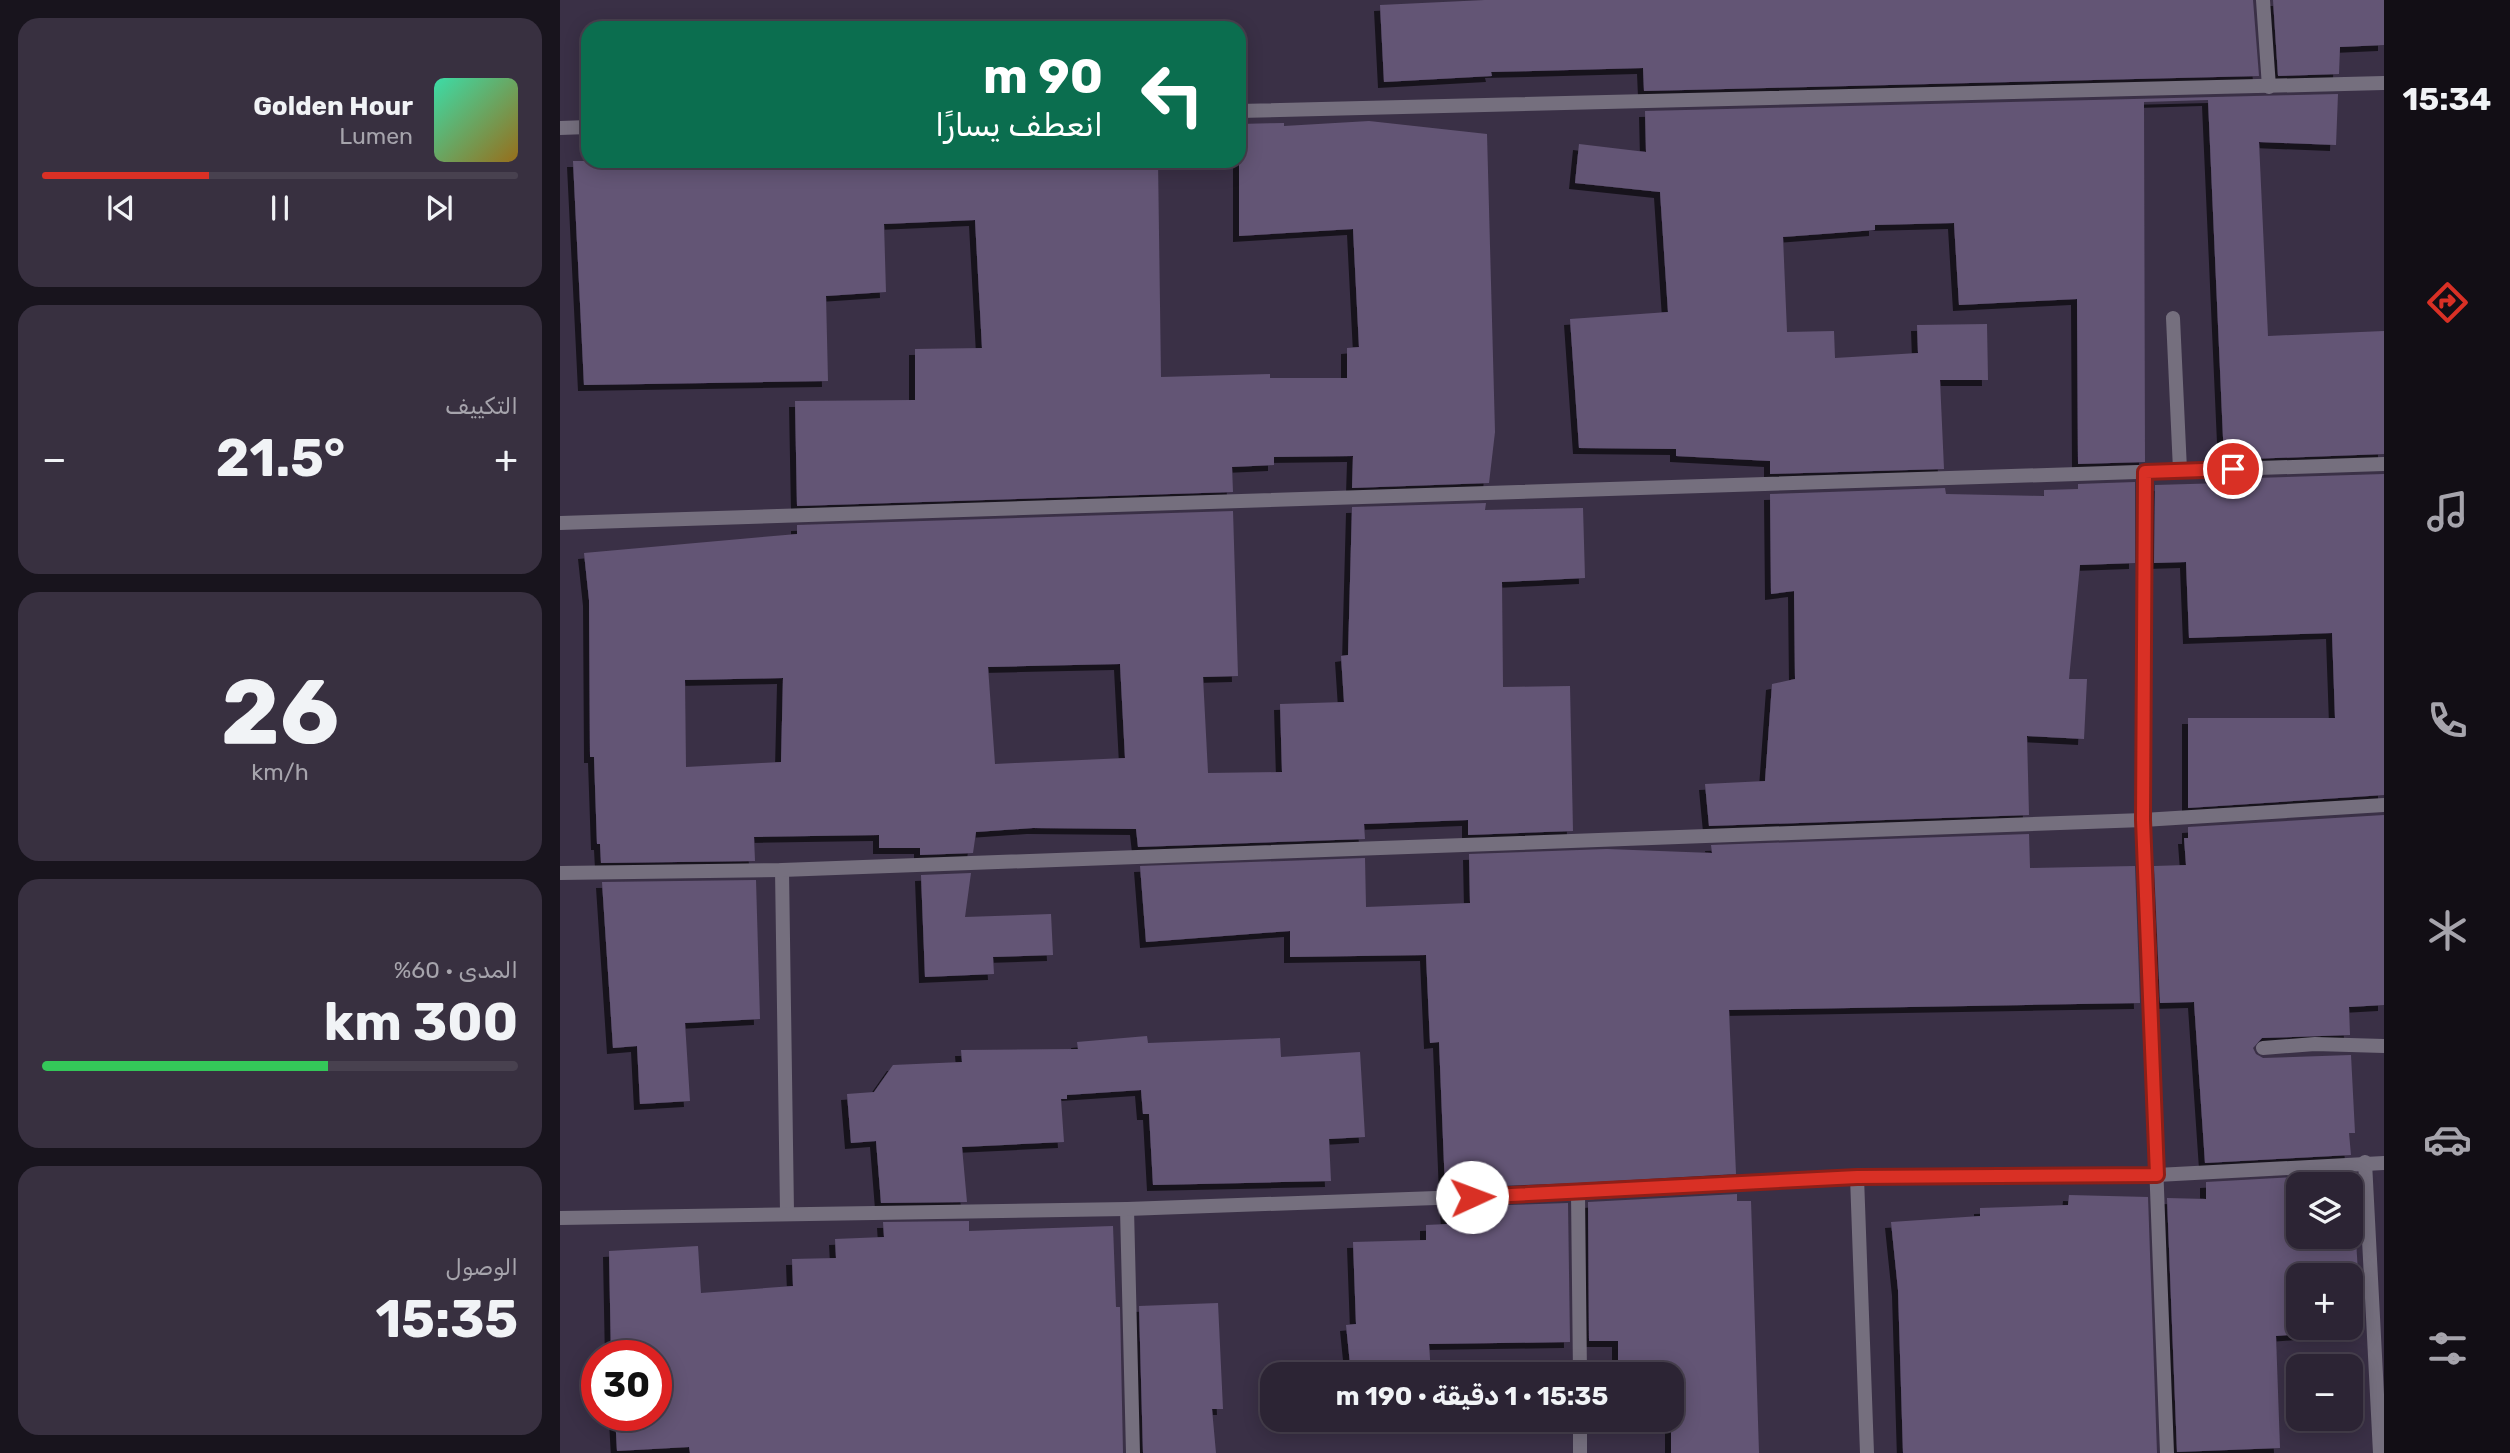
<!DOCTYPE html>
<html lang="ar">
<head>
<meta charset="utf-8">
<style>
	body { margin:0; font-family:Rubik,Cairo,sans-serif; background:#383040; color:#f1f3f6; direction:rtl; height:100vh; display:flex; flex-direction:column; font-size:26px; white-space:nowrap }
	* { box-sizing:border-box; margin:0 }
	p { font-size:23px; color:#a6a4ac }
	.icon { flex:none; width:38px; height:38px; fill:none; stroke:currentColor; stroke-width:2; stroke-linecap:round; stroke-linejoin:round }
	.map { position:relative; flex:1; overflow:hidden; direction:ltr }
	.drawer { display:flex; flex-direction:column; gap:18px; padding:18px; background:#18141d; width:560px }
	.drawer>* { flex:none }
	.top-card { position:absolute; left:21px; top:21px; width:665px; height:147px; border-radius:21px; box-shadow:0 4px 18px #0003,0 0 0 2px #48414f; direction:rtl; background:#0b6e4f; color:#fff; overflow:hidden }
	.buttons { position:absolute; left:1726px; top:1172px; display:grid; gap:14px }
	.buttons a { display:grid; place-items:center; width:77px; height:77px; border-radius:14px; background:#2c2434; box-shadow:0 4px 18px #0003,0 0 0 2px #48414f; font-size:35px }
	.speed { position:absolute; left:21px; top:1340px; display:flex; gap:14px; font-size:35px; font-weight:700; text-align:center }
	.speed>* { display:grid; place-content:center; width:91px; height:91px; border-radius:50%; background:#2c2434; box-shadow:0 4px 18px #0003,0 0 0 2px #48414f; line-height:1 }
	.speed .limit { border:10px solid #d22; background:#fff; color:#111 }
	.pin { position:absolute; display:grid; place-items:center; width:60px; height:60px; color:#fff; margin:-30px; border:4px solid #fff; border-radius:50%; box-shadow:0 2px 7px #0007 }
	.me { position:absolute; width:77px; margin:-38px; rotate:88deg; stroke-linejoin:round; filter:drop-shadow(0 0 5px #0008) }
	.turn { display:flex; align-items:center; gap:24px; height:147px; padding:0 28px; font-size:32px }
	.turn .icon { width:91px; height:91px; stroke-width:2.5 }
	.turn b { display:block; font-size:49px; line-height:60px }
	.big { font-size:52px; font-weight:700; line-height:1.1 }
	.drawer .card { flex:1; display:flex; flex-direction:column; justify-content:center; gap:10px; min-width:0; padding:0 24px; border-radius:21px; background:#383040 }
	.drawer .dial { align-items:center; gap:0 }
	.dial b { font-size:91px; line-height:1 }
	.song { display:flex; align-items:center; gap:21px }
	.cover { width:84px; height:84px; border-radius:10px; background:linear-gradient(135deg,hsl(160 70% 55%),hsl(40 70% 35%)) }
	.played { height:7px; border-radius:4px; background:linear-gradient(90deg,#d93025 35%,#48414f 35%) }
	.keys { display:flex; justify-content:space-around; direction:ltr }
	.heat { display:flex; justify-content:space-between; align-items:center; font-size:38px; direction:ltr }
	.charge { height:10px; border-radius:5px; background:linear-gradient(90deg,#34c759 60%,#48414f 0) }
	.trip { position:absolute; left:700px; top:1362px; width:424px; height:70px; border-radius:21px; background:#2c2434; box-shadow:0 4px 18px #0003,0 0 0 2px #48414f; font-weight:700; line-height:70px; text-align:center; direction:rtl }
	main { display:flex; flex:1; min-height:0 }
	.tab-bar { display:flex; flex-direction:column; width:126px; justify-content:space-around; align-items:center; background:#120e15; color:#a6a4ac }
	.tab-bar .icon { width:49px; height:49px }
	.tab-bar .current { color:#d93025 }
	.tab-bar b { font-size:32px; color:#f1f3f6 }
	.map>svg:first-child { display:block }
</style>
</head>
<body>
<main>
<nav class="tab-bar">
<b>15:34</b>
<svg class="icon current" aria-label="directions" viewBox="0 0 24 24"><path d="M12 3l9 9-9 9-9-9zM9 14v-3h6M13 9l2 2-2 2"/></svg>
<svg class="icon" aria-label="music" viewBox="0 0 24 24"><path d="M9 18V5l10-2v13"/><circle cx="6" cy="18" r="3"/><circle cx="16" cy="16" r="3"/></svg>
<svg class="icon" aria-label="phone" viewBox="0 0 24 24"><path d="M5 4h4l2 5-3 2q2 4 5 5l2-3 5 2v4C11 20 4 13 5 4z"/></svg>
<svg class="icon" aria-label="climate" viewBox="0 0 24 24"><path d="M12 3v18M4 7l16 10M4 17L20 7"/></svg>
<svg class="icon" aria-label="car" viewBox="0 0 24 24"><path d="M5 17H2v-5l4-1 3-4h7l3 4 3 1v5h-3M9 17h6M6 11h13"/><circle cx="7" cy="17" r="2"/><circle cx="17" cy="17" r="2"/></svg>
<svg class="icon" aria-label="filters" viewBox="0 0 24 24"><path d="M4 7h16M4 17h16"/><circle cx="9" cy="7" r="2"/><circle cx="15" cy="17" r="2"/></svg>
</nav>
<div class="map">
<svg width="1824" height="1453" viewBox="0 0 1824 1453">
	<defs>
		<filter id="shadow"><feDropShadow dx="-6" dy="6" stdDeviation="0" flood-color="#0009"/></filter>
	</defs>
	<rect width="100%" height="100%" fill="#3a3046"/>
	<g fill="#635575" fill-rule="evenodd" filter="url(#shadow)">
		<polygon points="925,0 1693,0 1699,76 1084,91 1083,68 931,72 932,76 824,82 820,5"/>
		<polygon points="1713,0 1824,0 1824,45 1780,47 1779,74 1718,76"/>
		<polygon points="1778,94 1776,145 1699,142 1708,336 1824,331 1824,454 1664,460 1648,100 1584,102 1585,462 1518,464 1517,299 1399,305 1394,223 1315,225 1315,230 1223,237 1227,332 1274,331 1275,358 1358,353 1357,325 1427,324 1428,380 1380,380 1384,469 1210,474 1210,461 1116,456 1116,449 1019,448 1010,319 1108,312 1100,192 1015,183 1019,144 1086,152 1085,111"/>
		<polygon points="809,121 927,134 935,432 929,483 792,488 793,456 714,457 714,465 672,467 673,492 237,506 235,401 355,400 355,349 422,348 415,220 324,224 326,292 266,296 268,381 24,385 13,161 164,161 164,166 247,161 598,161 601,377 710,374 710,378 787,378 787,348 799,347 793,229 679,236 679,124 724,123 724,126"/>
		<polygon points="1824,474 1824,795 1628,808 1628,718 1775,718 1772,633 1629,638 1626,562 1594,563 1595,485 1665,483 1665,479"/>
		<polygon points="1575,482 1575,563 1520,565 1509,679 1527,679 1524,739 1467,736 1469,815 1149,826 1145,784 1205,781 1212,684 1235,679 1234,591 1211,594 1210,494 1385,488 1386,494 1484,496 1484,490 1518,489 1518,484"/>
		<path d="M926,503L925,510L1023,508L1025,578L942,582L943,687L1010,686L1013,831L908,835V820L804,824L805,839L578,847L576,829L473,828L416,832L413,853L360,855V848H319V835L194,837L195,861L41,863L40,844H37L34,757H30L29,600L24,553L237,534V525L673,511L678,676L643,677L648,773L722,772L720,704L784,702L781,656L788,655L792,507ZM560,664L565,758L435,764L428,667ZM223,678L221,762L126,767L125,680Z"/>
		<polygon points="1824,815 1824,1005 1789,1007 1790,1035 1702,1038 1693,1048 1696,1054 1703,1058 1791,1055 1795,1133 1789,1133 1791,1155 1645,1163 1634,1002 1600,1003 1594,866 1626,865 1624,838 1628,838 1628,827"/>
		<polygon points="1469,834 1470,868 1575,866 1580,1003 1169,1010 1176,1174 1018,1183 885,1188 879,1042 870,1043 866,955 730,957 730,931 586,942 580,866 805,858 806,907 910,903 909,854 1047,849 1152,853 1151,845"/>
		<polygon points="411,873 405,917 491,914 493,955 433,957 434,974 365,977 361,875"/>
		<polygon points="196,880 200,1019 125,1023 130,1101 80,1104 77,1046 53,1048 42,882"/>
		<polygon points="587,1036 588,1043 720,1038 721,1057 800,1052 805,1137 769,1139 771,1181 593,1185 589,1114 583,1114 581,1090 507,1095 507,1099 501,1099 504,1142 402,1147 407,1202 321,1203 316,1141 291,1143 287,1094 314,1092 333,1065 402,1062 401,1050 518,1049 517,1042"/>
		<path d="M1792,1174L1799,1289H1792L1797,1330L1716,1336L1720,1448L1617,1452L1607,1198L1646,1199V1182ZM1738,1185H1790V1237H1738ZM1738,1276H1790V1328H1738Z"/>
		<polygon points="1177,1194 1177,1201 1191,1201 1199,1453 1111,1453 1111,1374 1058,1374 1058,1341 1029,1341 1028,1202"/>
		<polygon points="1509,1195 1588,1197 1597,1453 1343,1453 1338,1290 1331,1222 1420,1216 1420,1208 1508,1205"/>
		<polygon points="1008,1203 1010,1342 869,1344 871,1374 791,1374 786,1325 796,1324 793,1242 866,1240 866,1225 887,1224 886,1207"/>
		<polygon points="409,1221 409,1231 553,1226 556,1307 560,1307 563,1453 130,1453 129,1447 57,1451 55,1416 96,1416 96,1356 51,1356 49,1251 138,1246 141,1293 233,1286 232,1259 276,1258 275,1239 324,1237 323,1222"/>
		<polygon points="658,1303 663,1409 652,1409 656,1453 583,1453 579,1306"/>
	</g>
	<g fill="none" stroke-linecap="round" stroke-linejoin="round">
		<g stroke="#756f7e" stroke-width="14">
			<polyline points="1703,0 1709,87"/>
			<polyline points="679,111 1824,83"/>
			<polyline points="0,128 28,127"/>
			<polyline points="1613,318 1620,470"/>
			<polyline points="1585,472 1583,820 1607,1453"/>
			<polyline points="0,523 1824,464"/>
			<polyline points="222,870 227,1212"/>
			<polyline points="0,873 222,870 1583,820 1824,805"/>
			<polyline points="1703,1048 1755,1044 1824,1046"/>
			<polyline points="1805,1162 1820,1453"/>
			<polyline points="1297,1177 1307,1453"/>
			<polyline points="1018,1193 1020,1374"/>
			<polyline points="567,1209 573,1453"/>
			<polyline points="0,1218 567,1209 1018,1193 1297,1177 1597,1175 1824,1163"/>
			<polyline points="1020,1419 1020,1453"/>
		</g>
	</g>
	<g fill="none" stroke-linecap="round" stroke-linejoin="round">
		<defs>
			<polyline id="route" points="912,1197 1297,1177 1597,1175 1583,820 1585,472 1673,469"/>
		</defs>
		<use href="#route" stroke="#8d1f18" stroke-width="18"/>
		<use href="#route" stroke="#d93025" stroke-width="12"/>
	</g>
</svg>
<div class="buttons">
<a><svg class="icon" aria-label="layers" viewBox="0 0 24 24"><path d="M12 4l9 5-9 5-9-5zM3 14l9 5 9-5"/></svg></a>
<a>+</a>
<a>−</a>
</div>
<div class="speed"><div class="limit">30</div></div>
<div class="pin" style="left:1673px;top:469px;background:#d93025"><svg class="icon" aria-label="arrive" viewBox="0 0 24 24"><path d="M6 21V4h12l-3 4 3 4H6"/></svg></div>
<svg class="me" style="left:912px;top:1197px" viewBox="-20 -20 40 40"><circle r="19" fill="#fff"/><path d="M0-13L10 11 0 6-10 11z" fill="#d93025"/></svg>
<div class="trip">15:35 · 1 دقيقة · 190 m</div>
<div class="top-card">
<div class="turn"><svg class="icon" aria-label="left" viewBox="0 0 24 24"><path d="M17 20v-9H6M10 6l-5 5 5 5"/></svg><div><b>90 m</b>انعطف يسارًا</div></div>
</div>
</div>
<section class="drawer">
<div class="card">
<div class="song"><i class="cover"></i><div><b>Golden Hour</b><p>Lumen</p></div></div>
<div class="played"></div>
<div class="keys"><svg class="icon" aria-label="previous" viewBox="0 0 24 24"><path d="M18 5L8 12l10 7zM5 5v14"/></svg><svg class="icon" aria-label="pause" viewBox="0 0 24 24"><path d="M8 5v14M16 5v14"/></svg><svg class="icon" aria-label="next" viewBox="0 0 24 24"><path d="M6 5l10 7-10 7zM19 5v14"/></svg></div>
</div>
<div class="card"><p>التكييف</p>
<div class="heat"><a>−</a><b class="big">21.5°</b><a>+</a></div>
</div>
<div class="card dial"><b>26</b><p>km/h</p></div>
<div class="card"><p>المدى · 60%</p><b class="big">300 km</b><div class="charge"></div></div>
<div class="card"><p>الوصول</p><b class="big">15:35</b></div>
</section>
</main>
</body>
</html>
